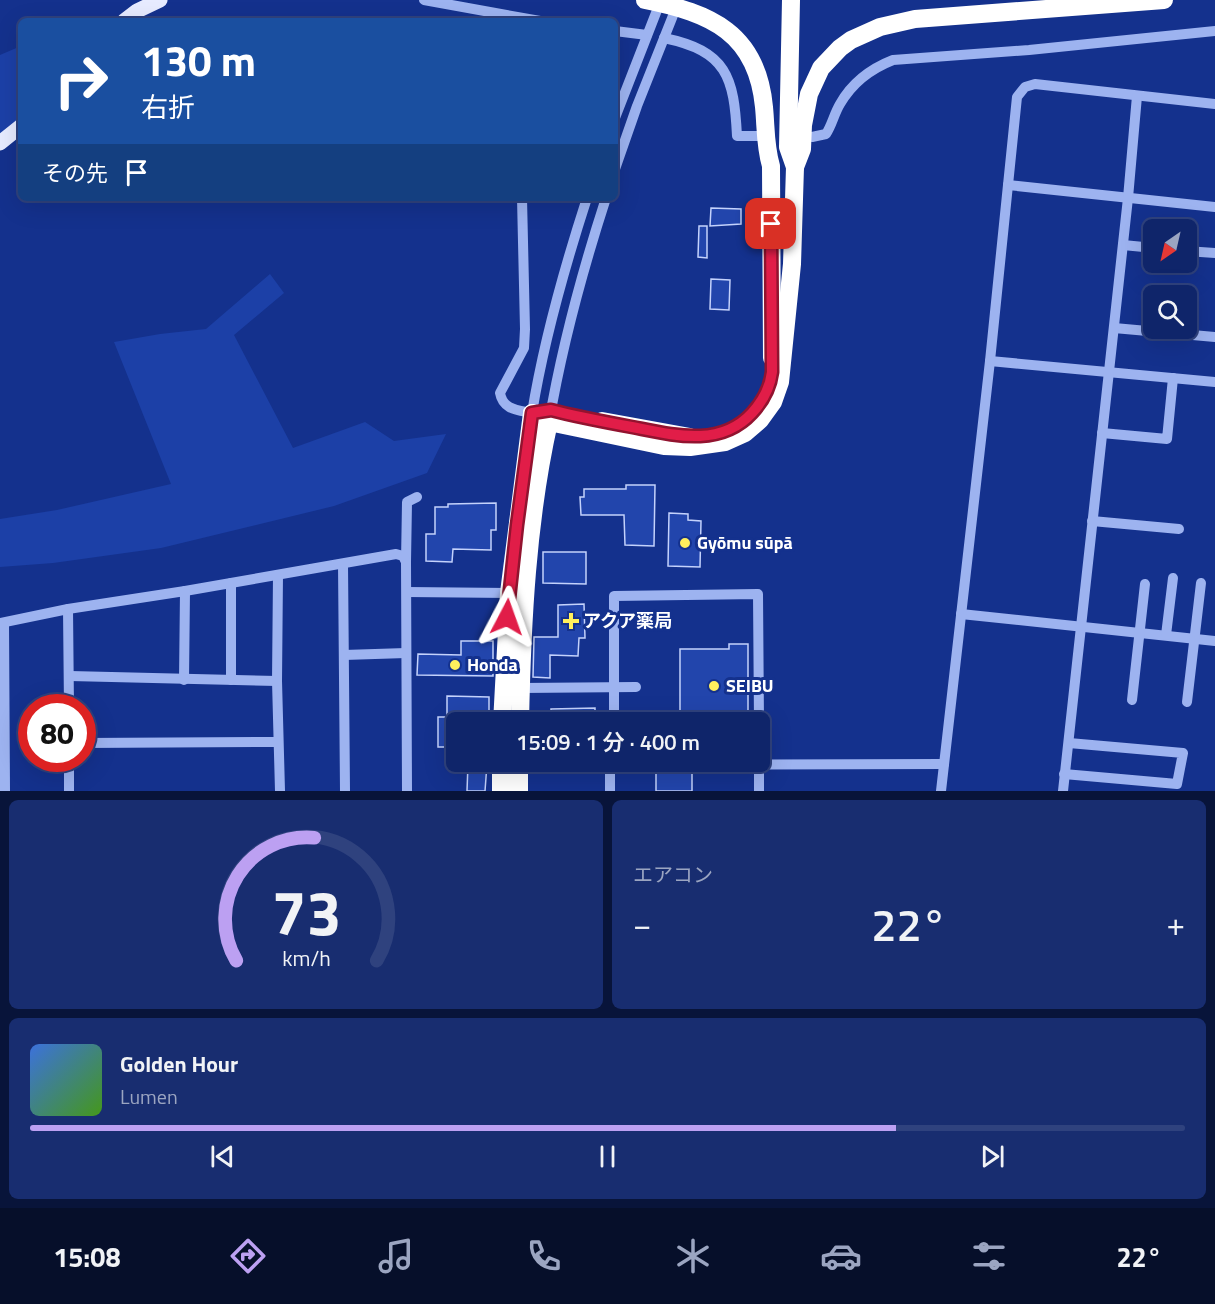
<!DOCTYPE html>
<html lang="ja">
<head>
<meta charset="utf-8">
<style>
	body { margin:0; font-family:"Titillium Web","Noto Sans JP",sans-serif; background:#182d70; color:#f1f3f6; height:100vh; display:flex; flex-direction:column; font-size:22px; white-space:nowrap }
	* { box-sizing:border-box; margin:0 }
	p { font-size:20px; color:#9ba5c1 }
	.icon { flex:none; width:33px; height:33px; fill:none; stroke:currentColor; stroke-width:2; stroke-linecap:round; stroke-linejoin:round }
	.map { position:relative; height:791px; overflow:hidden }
	.panel { display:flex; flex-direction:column; gap:9px; padding:9px; background:#08143a; flex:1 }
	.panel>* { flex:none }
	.guide { position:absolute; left:18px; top:18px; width:600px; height:183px; border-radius:9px; box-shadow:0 6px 24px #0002,0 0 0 2px #2f427e; background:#1a4fa0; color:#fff; overflow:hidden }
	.needle { width:39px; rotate:214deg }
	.fabs { position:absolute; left:1143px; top:219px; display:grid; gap:12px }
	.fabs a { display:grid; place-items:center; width:54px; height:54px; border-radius:9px; background:#0f256a; box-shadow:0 6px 24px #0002,0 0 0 2px #2f427e; font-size:30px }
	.speed { position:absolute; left:18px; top:694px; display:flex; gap:12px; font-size:30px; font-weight:700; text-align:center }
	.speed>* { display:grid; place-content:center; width:78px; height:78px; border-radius:50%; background:#0f256a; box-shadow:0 6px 24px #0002,0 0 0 2px #2f427e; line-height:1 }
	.speed .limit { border:9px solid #d22; background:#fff; color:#111 }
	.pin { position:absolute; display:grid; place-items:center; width:51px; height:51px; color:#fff; margin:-26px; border-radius:12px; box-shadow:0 3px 9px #0006 }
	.me { position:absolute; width:66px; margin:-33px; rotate:4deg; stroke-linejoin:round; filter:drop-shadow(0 0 4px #0008) }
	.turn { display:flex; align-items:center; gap:21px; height:126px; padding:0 24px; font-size:27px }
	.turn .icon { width:78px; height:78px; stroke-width:2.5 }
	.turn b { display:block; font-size:42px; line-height:51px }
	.then { display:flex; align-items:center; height:57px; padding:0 24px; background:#0003; gap:12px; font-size:22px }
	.big { font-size:45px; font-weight:600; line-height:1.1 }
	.panel .widget { flex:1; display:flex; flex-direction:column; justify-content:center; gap:9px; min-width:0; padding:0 21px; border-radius:9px; background:#182d70 }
	.panel .dial { align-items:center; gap:0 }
	.dial svg { height:156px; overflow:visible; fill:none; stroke:#2f427e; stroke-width:7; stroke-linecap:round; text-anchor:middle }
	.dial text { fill:#f1f3f6; stroke:none }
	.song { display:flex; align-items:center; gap:18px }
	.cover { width:72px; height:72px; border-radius:9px; background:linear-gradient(135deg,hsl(220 70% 55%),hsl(100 70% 35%)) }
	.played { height:6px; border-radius:3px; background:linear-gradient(90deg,#bca0f2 75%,#2f427e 75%) }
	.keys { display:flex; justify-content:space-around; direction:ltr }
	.heat { display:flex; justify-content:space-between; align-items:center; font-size:33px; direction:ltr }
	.panel .tiles { flex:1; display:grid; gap:9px; grid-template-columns:1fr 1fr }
	.widget:last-child { grid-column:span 2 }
	.trip { position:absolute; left:446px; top:712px; width:324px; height:60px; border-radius:9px; background:#0f256a; box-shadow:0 6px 24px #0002,0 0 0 2px #2f427e; font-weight:600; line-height:60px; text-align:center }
	.dock { display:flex; height:96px; justify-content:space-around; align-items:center; background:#060f2a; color:#9ba5c1 }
	.dock .icon { width:42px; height:42px }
	.dock .selected { color:#bca0f2 }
	.dock b { font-size:27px; color:#f1f3f6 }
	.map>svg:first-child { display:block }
</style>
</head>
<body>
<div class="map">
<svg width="1215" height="791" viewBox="0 0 1215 791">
	<rect width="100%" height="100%" fill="#14318d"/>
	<g fill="#1c40a7">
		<polygon points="21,46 21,118 0,137 0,55"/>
		<polygon points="270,274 284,293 234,335 293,448 365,422 394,441 446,434 427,473 334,506 161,548 53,563 0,567 0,519 57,510 171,484 114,342 160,334 206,329"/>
	</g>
	<g fill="#2245ac" stroke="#c4d2fc" stroke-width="1.5">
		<polygon points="711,208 741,209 741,224 710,226"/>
		<polygon points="699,226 707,226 707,258 698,257"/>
		<polygon points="711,279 730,280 729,310 710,309"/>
		<polygon points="626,485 655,485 654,546 625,545 624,515 581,515 580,497 584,497 584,489 626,489"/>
		<polygon points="496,503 496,530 491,530 491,550 453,549 452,562 426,561 426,534 435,534 435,507 448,507 448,504"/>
		<polygon points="669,513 688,514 688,520 701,521 700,567 668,566"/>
		<polygon points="543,552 586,552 586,584 543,583"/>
		<polygon points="584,604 585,638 579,638 578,656 550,655 550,678 533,677 534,637 558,637 558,605"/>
		<polygon points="461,641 493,641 493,676 417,675 418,654 461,655"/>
		<polygon points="729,644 748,644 748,723 680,723 680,649 729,649"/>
		<polygon points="447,696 489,697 489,723 456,723 456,747 438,747 438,717 447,717"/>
		<polygon points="595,708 595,723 551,723 551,709"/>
		<polygon points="468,764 487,764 485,791 467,791"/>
		<rect x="656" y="773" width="36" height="18"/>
	</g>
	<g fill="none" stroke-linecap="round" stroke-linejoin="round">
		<g stroke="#9db3f0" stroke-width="10">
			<polyline points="424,0 540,21"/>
			<polyline points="615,31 647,35"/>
			<path d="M664,38C727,51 734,77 737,136H759"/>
			<polyline points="615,118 661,0"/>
			<path d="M812,137L826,134C832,125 834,114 840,104C852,83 870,69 893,60L1029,50L1215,31"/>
			<polyline points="615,169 637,106 678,3"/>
			<polyline points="1008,185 1215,207"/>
			<path d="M522,198L525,329L524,348L500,393C503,410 518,410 532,413C544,339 564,269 587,198"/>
			<polyline points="1123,245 1154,248"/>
			<polyline points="1186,251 1215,253"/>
			<polyline points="1114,328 1215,337"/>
			<polyline points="990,361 1215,382"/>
			<path d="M549,422C562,346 582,272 606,198"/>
			<polyline points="1102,433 1167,439 1173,378"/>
			<polyline points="1092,521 1179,529"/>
			<polyline points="406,562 407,502 417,497"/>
			<polyline points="343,564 345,791"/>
			<polyline points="278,575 277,681 280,791"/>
			<polyline points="231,583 231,680"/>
			<polyline points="407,592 509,593"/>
			<polyline points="68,609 69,708"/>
			<polyline points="961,614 1215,641"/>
			<polyline points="0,623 68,609 185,591 396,554 403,556 406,562 407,791"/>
			<polyline points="4,623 5,791"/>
			<polyline points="1166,635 1173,578"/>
			<polyline points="344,655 406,653"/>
			<polyline points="70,676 277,681"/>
			<polyline points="184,680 185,591"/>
			<polyline points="521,688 636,687"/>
			<polyline points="1132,700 1145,584"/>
			<polyline points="1187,702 1201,583"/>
			<polyline points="614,723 614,596 758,594 759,723"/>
			<polyline points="82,743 278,742"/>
			<polyline points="759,744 759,791"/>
			<polyline points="616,762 626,765 944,764"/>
			<polyline points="1064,774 1177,784 1183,753 1069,743"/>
			<polyline points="69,791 69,759"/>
			<polyline points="610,791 610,770 616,763"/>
			<polyline points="941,791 990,361 1017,97 1025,87 1035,84 1215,104"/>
			<polyline points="1063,791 1128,198 1137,96"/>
		</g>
		<g stroke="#e7ebff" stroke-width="15">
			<polyline points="124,21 137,11 160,0"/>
			<polyline points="0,143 21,126"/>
		</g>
		<g stroke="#fff" stroke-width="18">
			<path d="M645,0C711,13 757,33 764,107C766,127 765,146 771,166L772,358"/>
			<polyline points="791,0 788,147 795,167"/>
			<polyline points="532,413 549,422 578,428 664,446 690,447 725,442 745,433 760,420 773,402 780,382 792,264 795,167 802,149 803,125 809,94 821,68 840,48 851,40 880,27 915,19 1164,0"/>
			<polyline points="602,421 690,437"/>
			<polyline points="502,723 509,593 532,413"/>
			<path d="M520,723C522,623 527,520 549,422"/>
			<polyline points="501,762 501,791"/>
			<polyline points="519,791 519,762"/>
		</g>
	</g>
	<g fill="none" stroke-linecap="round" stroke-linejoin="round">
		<defs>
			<path id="route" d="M507,617L517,525L532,413L551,410C578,417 605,422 632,427C673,435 720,448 752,413C763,401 770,388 772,372L771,224"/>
		</defs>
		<use href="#route" stroke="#92132f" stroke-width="15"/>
		<use href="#route" stroke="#e11d48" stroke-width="10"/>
	</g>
	<g fill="#ffef5d" stroke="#14318d" stroke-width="2">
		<circle cx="685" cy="543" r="6"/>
		<path d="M568 612h6v6h6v6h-6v6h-6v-6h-6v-6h6z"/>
		<circle cx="455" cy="665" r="6"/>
		<circle cx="714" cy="686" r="6"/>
	</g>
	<g text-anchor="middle" stroke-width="6" stroke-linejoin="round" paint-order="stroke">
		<g font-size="18" font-weight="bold" fill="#fff" stroke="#14318d" text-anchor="start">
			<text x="697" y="549">Gyōmu sūpā</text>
			<text x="583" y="627">アクア薬局</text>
			<text x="467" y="671">Honda</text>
			<text x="726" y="692">SEIBU</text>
		</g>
	</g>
</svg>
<div class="fabs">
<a><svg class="needle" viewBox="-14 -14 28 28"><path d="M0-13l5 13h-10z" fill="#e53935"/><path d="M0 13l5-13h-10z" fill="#9ba5c1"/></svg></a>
<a><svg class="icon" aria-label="search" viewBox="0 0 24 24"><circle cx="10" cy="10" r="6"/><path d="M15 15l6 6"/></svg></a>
</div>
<div class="speed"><div class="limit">80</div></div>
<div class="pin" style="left:771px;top:224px;background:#d93025"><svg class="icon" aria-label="arrive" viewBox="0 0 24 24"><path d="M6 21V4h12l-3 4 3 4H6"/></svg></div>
<svg class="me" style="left:507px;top:617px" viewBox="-20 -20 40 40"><path d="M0-17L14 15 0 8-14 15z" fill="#e11d48" stroke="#fff" stroke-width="4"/></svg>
<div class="trip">15:09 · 1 分 · 400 m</div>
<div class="guide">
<div class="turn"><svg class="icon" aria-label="right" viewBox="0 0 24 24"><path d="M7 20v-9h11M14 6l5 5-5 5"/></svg><div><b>130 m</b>右折</div></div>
<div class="then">その先<svg class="icon" aria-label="arrive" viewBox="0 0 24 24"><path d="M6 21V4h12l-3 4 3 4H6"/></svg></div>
</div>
</div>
<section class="panel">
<div class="tiles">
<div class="widget dial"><svg viewBox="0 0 100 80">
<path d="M14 69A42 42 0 1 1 86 69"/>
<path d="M14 69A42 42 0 0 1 54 6" stroke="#bca0f2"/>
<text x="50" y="56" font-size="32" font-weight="700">73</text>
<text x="50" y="72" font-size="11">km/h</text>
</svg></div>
<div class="widget"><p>エアコン</p>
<div class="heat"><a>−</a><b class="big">22°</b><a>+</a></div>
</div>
<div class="widget">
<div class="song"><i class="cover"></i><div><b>Golden Hour</b><p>Lumen</p></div></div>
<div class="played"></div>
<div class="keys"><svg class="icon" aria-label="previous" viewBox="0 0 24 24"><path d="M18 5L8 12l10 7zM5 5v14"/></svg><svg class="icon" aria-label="pause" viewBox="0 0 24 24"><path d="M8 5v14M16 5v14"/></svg><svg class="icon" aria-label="next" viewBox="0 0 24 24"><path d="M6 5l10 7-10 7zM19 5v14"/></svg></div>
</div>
</div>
</section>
<nav class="dock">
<b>15:08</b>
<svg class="icon selected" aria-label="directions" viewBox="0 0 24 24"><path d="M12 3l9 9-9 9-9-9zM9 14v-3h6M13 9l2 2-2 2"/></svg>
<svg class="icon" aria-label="music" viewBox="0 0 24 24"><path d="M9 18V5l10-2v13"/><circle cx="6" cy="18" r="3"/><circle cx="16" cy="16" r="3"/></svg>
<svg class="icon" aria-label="phone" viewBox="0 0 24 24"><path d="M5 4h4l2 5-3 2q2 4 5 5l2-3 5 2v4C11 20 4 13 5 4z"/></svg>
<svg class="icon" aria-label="climate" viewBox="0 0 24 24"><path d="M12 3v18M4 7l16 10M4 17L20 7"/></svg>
<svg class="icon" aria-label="car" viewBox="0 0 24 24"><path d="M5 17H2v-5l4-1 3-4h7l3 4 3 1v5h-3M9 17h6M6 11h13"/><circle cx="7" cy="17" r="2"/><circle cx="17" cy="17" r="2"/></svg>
<svg class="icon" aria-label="filters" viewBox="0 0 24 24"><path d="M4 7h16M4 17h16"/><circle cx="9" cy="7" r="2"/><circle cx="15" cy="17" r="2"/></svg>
<b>22°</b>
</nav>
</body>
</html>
